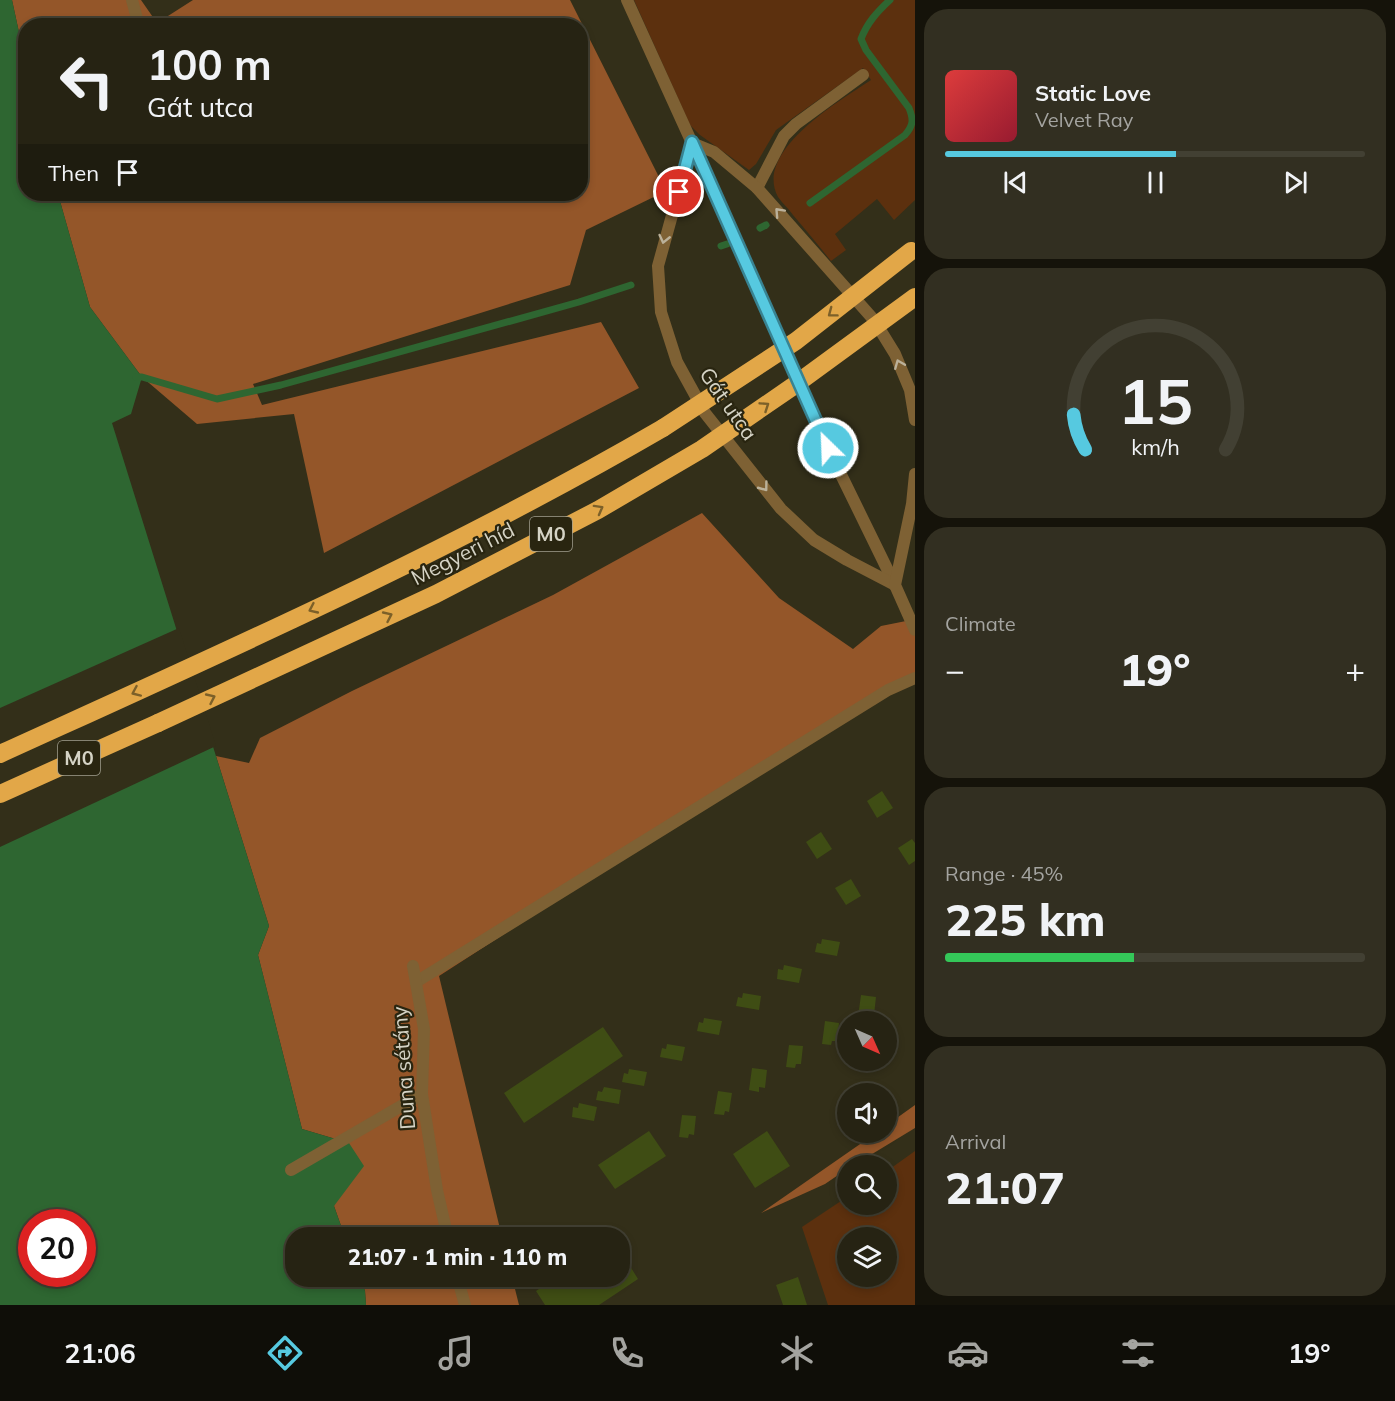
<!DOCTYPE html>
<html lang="en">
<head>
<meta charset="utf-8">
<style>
	body { margin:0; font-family:Mulish,sans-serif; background:#322f21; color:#f1f3f6; height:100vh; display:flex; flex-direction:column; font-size:22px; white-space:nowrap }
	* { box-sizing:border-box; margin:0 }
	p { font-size:20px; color:#a4a4a0 }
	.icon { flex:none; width:33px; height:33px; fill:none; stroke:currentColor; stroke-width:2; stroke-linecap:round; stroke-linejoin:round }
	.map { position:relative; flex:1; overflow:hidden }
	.sheet { display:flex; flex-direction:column; gap:9px; padding:9px; background:#15130a; width:480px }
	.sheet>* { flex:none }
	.top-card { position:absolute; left:18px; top:18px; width:570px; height:183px; border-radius:24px; box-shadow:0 3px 9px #0003,0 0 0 2px #424033; background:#262313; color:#f1f3f6; overflow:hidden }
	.needle { width:39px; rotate:135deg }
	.fabs { position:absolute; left:837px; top:1011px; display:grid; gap:12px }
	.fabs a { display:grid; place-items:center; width:60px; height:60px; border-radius:50%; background:#262313; box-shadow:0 3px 9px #0003,0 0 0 2px #424033; font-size:30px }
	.speed { position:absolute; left:18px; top:1209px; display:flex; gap:12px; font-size:30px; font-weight:700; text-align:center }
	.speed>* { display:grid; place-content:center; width:78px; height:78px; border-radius:50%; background:#262313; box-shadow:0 3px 9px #0003,0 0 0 2px #424033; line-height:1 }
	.speed .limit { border:9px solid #d22; background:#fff; color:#111 }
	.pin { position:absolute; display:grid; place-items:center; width:51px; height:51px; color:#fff; margin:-26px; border:3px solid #fff; border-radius:50%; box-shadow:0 2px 6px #0007 }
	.me { position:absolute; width:66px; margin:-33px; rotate:336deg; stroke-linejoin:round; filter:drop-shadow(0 0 4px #0008) }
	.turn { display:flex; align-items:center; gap:21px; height:126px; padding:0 30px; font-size:27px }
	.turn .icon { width:78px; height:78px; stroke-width:2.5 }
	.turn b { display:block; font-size:42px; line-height:51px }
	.then { display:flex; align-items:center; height:57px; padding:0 30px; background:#0003; gap:12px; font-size:22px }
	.big { font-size:45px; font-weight:800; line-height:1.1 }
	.sheet .tile { flex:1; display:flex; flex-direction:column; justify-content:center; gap:9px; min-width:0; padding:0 21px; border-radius:24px; background:#322f21 }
	.sheet .dial { align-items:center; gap:0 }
	.dial svg { height:156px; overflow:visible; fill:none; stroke:#424033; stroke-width:7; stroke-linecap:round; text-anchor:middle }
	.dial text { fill:#f1f3f6; stroke:none }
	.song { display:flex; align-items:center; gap:18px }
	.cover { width:72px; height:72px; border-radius:9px; background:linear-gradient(135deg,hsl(0 70% 55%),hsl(350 70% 35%)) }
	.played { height:6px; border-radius:3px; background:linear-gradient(90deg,#56c9e0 55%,#424033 55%) }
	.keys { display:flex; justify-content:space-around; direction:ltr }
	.heat { display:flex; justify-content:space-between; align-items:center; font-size:33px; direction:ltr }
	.charge { height:9px; border-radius:4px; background:linear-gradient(90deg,#34c759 45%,#424033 0) }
	.trip { position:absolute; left:285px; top:1227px; width:345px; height:60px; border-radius:24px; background:#262313; box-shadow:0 3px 9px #0003,0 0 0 2px #424033; font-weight:800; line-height:60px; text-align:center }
	.menu { display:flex; height:96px; justify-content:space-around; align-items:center; background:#0f0e08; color:#a4a4a0 }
	.menu .icon { width:42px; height:42px }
	.menu .on { color:#56c9e0 }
	.menu b { font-size:27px; color:#f1f3f6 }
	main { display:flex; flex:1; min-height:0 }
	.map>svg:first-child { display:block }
</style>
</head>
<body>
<main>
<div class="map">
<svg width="915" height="1305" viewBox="0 0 915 1305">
	<rect width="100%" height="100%" fill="#332f19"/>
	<g fill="#5c300e" fill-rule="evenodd">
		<path d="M634,0H915V200L894,220L877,199L835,234L846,250L831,261C819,246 806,230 793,215C789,209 782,203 778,197C753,151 841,100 871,80L863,68L776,130L756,164L749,170L700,135L690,125Z"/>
		<path d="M915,1151V1305H828L802,1227L847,1197L848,1204H886L887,1171ZM848,1238H886V1276H848Z"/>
	</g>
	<g fill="#945629">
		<polygon points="12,0 141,0 157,23 193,0 570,0 666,191 586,230 570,285 253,384 262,405 601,322 639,388 324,553 294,414 197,424 142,377 90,307 58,194 580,194 580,26 26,26 25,60"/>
		<polygon points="702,513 779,598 853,649 881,626 911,620 915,630 915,677 888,687 439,976 502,1237 345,1237 334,1206 349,1143 302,1129 258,955 269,926 216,756 249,763 260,738 352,691 553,595"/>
		<polygon points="915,1105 915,1128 854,1165 848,1166 847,1169 825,1184 761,1213 876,1133 886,1132 887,1125"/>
		<polygon points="360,1277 512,1277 519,1305 366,1305 365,1291"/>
	</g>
	<path fill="#2e6631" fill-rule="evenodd" d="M0,0H12L25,60L26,194H58L90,307L142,377L131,414L112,423L269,926L258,955L302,1129L349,1143L364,1166L334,1206L345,1237L296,1238V1276L360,1277L365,1291L366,1305H0ZM32,1222H82V1274H32Z"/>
	<polygon fill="#332f19" points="179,628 216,746 0,847 0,708"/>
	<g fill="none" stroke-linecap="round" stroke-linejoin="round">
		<g stroke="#2e6631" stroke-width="7">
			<path d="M810,203L905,135C913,126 914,120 909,108L866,50L861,39C867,23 877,12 890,0"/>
			<polyline points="760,228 766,225"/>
			<polyline points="721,246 727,244"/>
			<polyline points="136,377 142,377 217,399 281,385 579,302 631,285"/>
		</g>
	</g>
	<g fill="#3f4d14">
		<polygon points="882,791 893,808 877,818 867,801"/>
		<polygon points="821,832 832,849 817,859 806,842"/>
		<polygon points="912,839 915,843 915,861 909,865 898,848"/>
		<polygon points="851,879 861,896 846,905 835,888"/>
		<polygon points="822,939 840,942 837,956 815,952 817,943 821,944"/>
		<polygon points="784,965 802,969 799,983 777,979 778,969 783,970"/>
		<polygon points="743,993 761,996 759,1010 736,1006 738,997 742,998"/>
		<polygon points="861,995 876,997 874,1015 868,1014 868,1018 858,1017"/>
		<polygon points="704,1018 722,1021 719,1035 697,1031 699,1022 703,1023"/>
		<polygon points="825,1021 839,1023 837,1041 832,1041 831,1045 822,1044"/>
		<polygon points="603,1027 623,1056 524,1123 504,1093"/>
		<polygon points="667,1044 685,1047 682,1061 660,1057 662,1048 666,1049"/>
		<polygon points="789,1045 803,1046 801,1064 796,1064 795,1068 786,1067"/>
		<polygon points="752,1068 767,1070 765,1088 759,1087 759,1092 749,1090"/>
		<polygon points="629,1069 647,1072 644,1086 622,1082 624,1073 628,1074"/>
		<polygon points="604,1087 621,1090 619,1104 596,1100 598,1091 602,1092"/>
		<polygon points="718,1091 732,1093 729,1112 725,1111 724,1115 714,1114"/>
		<polygon points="579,1103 597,1107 594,1121 572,1117 573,1107 578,1108"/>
		<polygon points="682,1115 696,1116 694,1135 689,1134 688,1138 679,1137"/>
		<polygon points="649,1131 666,1156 615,1189 598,1165"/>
		<polygon points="767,1131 790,1166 755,1188 733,1154"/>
		<polygon points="620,1250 638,1279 599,1305 545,1305 536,1291 558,1276 620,1276"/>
		<polygon points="798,1277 807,1305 783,1305 776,1285"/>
	</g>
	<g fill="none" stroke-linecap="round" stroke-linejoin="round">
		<g stroke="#7e6134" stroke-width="12">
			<polyline points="692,143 828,448 895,585"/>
			<polyline points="757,188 784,136 796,124 863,75"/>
			<polyline points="416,982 888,690 915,678"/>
			<polyline points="291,1170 422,1094"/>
		</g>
		<g stroke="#7e6134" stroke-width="12">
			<polyline points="132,0 139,26"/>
			<polyline points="627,0 692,143 658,266 661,312 677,362 705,413 781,509 814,540 847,560 895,585"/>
			<polyline points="692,143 714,152 757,188 874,320 895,354 910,390 915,420"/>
			<polyline points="915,474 912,504 895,585 915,630"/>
			<polyline points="413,966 424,1029 422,1094 437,1190 448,1238"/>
			<polyline points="457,1276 465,1305"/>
		</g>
		<g stroke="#e2a748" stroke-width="18">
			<path d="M0,754C224,652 450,552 663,428"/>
			<polyline points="0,794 158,723"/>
		</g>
		<g stroke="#e2a748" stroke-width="18">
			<polyline points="663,428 796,341 911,251"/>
			<polyline points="158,723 436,594 598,510 702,449 792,387 915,297"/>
		</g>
	</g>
	<defs><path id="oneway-chevron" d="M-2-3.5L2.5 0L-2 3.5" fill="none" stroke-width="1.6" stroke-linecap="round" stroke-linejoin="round" transform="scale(1.5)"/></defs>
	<g stroke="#bbb19a">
		<use href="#oneway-chevron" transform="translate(779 212) rotate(-133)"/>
		<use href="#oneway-chevron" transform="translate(664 239) rotate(103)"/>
		<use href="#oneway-chevron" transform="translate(899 364) rotate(-112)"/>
		<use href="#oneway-chevron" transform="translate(764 487) rotate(53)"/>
	</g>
	<g stroke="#7c6029">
		<use href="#oneway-chevron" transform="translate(832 313) rotate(143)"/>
		<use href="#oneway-chevron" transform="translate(765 406) rotate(-34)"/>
		<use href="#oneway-chevron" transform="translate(599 509) rotate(-29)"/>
		<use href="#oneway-chevron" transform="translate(313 609) rotate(155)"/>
		<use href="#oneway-chevron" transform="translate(388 616) rotate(-25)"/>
		<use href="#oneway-chevron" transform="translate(136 692) rotate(156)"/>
		<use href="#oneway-chevron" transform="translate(211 698) rotate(-25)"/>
	</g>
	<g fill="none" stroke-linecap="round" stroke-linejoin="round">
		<defs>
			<polyline id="route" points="679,192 692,142 828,448"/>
		</defs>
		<use href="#route" stroke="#388392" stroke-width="15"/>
		<use href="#route" stroke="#56c9e0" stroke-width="10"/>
	</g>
	<g text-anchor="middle" stroke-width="4.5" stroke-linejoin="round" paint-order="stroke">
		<g fill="#292510" stroke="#a19f8f" stroke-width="1.5">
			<rect x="530" y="517" width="42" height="34" rx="4.5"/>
			<rect x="58" y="741" width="42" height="34" rx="4.5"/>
		</g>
		<g font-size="20" font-weight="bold" fill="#d5d3c5">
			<text x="551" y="541">M0</text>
			<text x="79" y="765">M0</text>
		</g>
		<g font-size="21" fill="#d5d3c5" stroke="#292510">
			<text transform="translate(728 404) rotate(55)" y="7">Gát utca</text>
			<text transform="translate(463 554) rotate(-27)" y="7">Megyeri híd</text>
			<text transform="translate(404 1068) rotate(-94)" y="7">Duna sétány</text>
		</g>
	</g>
</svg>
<div class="fabs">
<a><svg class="needle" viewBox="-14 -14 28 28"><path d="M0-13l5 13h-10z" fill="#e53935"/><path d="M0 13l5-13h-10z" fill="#a4a4a0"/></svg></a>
<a><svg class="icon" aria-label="sound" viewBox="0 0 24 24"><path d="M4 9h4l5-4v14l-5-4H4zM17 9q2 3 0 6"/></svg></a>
<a><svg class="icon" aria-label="search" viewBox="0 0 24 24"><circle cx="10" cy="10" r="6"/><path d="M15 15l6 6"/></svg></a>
<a><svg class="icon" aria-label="layers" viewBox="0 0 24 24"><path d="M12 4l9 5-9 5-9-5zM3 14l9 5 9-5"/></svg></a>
</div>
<div class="speed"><div class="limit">20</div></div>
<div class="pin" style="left:679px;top:192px;background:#d93025"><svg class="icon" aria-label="arrive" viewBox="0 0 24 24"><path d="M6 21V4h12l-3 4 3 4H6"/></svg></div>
<svg class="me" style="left:828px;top:448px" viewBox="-20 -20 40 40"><circle r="17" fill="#56c9e0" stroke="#fff" stroke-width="3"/><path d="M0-11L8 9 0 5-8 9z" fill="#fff"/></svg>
<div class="trip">21:07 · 1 min · 110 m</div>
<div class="top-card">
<div class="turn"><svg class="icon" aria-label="left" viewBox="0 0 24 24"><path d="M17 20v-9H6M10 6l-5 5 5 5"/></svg><div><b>100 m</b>Gát utca</div></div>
<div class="then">Then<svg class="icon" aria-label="arrive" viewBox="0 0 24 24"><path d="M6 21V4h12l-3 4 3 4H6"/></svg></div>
</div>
</div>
<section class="sheet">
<div class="tile">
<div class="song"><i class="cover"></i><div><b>Static Love</b><p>Velvet Ray</p></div></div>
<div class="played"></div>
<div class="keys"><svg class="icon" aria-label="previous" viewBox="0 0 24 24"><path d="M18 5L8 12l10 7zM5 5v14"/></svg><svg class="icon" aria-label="pause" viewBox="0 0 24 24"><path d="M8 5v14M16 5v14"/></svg><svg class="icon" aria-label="next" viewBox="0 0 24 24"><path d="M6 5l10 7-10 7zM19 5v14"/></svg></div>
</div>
<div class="tile dial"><svg viewBox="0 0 100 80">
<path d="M14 69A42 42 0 1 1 86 69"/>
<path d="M14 69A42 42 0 0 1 8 51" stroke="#56c9e0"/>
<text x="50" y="56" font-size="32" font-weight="700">15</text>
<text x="50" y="72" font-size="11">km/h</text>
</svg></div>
<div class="tile"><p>Climate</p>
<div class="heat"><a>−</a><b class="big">19°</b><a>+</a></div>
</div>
<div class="tile"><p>Range · 45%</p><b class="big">225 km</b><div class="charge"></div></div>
<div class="tile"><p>Arrival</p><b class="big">21:07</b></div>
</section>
</main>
<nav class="menu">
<b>21:06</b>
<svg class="icon on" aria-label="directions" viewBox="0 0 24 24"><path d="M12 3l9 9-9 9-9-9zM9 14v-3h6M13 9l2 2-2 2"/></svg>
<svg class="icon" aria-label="music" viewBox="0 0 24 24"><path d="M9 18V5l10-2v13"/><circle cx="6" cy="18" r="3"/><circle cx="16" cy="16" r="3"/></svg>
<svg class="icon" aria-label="phone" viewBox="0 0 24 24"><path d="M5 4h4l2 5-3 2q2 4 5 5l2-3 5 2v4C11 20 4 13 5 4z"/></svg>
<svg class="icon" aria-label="climate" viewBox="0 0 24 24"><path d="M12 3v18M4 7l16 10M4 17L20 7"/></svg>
<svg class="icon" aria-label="car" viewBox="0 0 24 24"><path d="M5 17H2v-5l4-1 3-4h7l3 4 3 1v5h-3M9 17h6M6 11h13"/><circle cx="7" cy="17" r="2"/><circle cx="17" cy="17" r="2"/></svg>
<svg class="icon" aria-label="filters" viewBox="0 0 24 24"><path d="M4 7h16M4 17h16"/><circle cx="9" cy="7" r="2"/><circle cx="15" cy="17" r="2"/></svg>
<b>19°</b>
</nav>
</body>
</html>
